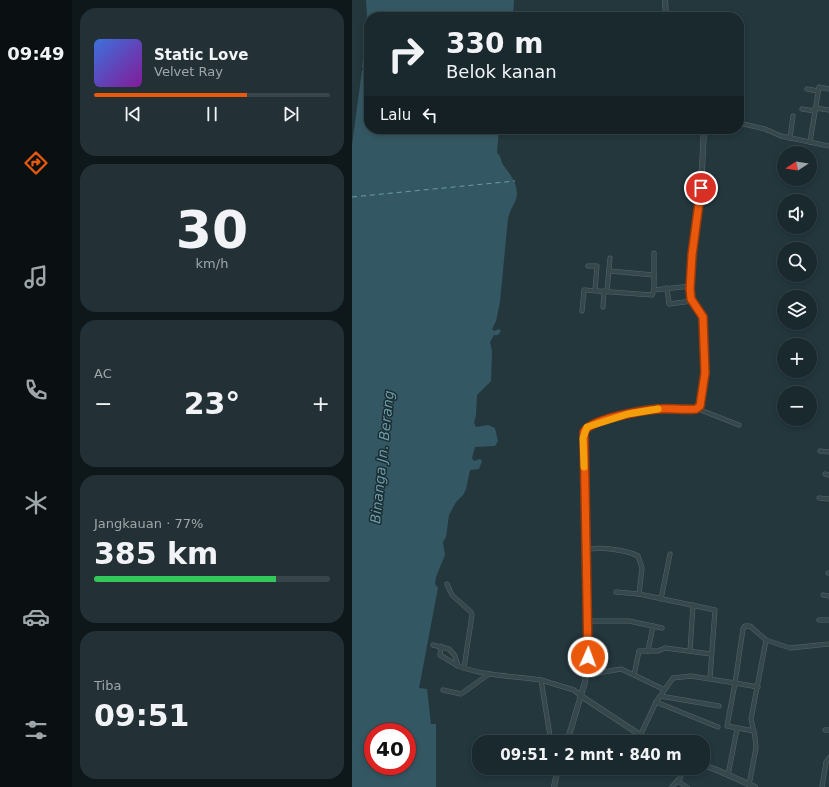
<!DOCTYPE html>
<html lang="id">
<head>
<meta charset="utf-8">
<style>
	body { margin:0; font-family:"DejaVu Sans",sans-serif; background:#233136; color:#f1f3f6; height:100vh; display:flex; flex-direction:column; font-size:15px; white-space:nowrap }
	* { box-sizing:border-box; margin:0 }
	p { font-size:13px; color:#9fa6aa }
	.icon { flex:none; width:22px; height:22px; fill:none; stroke:currentColor; stroke-width:2; stroke-linecap:round; stroke-linejoin:round }
	.map { position:relative; flex:1; overflow:hidden }
	.side { display:flex; flex-direction:column; gap:8px; padding:8px; background:#0e1719; width:280px }
	.side>* { flex:none }
	.banner { position:absolute; left:12px; top:12px; width:380px; height:122px; border-radius:16px; box-shadow:0 2px 6px #0003,0 0 0 1px #38454a; background:#1a292e; color:#f1f3f6; overflow:hidden }
	.needle { width:26px; rotate:258deg }
	.tools { position:absolute; left:425px; top:146px; display:grid; gap:8px }
	.tools a { display:grid; place-items:center; width:40px; height:40px; border-radius:50%; background:#1a292e; box-shadow:0 2px 6px #0003,0 0 0 1px #38454a; font-size:20px }
	.speed { position:absolute; left:12px; top:723px; display:flex; gap:8px; font-size:20px; font-weight:700; text-align:center }
	.speed>* { display:grid; place-content:center; width:52px; height:52px; border-radius:50%; background:#1a292e; box-shadow:0 2px 6px #0003,0 0 0 1px #38454a; line-height:1 }
	.speed .limit { border:6px solid #d22; background:#fff; color:#111 }
	.pin { position:absolute; display:grid; place-items:center; width:34px; height:34px; color:#fff; margin:-17px; border:2px solid #fff; border-radius:50%; box-shadow:0 1px 4px #0007 }
	.me { position:absolute; width:44px; margin:-22px; rotate:2deg; stroke-linejoin:round; filter:drop-shadow(0 0 3px #0008) }
	.turn { display:flex; align-items:center; gap:14px; height:84px; padding:0 16px; font-size:18px }
	.turn .icon { width:52px; height:52px; stroke-width:2.5 }
	.turn b { display:block; font-size:28px; line-height:34px }
	.then { display:flex; align-items:center; height:38px; padding:0 16px; background:#0003; gap:8px; font-size:15px }
	.big { font-size:30px; font-weight:700; line-height:1.1 }
	.side .card { flex:1; display:flex; flex-direction:column; justify-content:center; gap:6px; min-width:0; padding:0 14px; border-radius:16px; background:#233136 }
	.side .dial { align-items:center; gap:0 }
	.dial b { font-size:52px; line-height:1 }
	.song { display:flex; align-items:center; gap:12px }
	.cover { width:48px; height:48px; border-radius:6px; background:linear-gradient(135deg,hsl(220 70% 55%),hsl(290 70% 35%)) }
	.played { height:4px; border-radius:2px; background:linear-gradient(90deg,#ea580c 65%,#38454a 65%) }
	.keys { display:flex; justify-content:space-around; direction:ltr }
	.heat { display:flex; justify-content:space-between; align-items:center; font-size:22px; direction:ltr }
	.charge { height:6px; border-radius:3px; background:linear-gradient(90deg,#34c759 77%,#38454a 0) }
	.trip { position:absolute; left:120px; top:735px; width:238px; height:40px; border-radius:16px; background:#1a292e; box-shadow:0 2px 6px #0003,0 0 0 1px #38454a; font-weight:700; line-height:40px; text-align:center }
	main { display:flex; flex:1; min-height:0 }
	.tabs { display:flex; flex-direction:column; width:72px; justify-content:space-around; align-items:center; background:#0a1012; color:#9fa6aa }
	.tabs .icon { width:28px; height:28px }
	.tabs .current { color:#ea580c }
	.tabs b { font-size:18px; color:#f1f3f6 }
	.map>svg:first-child { display:block }
</style>
</head>
<body>
<main>
<nav class="tabs">
<b>09:49</b>
<svg class="icon current" aria-label="directions" viewBox="0 0 24 24"><path d="M12 3l9 9-9 9-9-9zM9 14v-3h6M13 9l2 2-2 2"/></svg>
<svg class="icon" aria-label="music" viewBox="0 0 24 24"><path d="M9 18V5l10-2v13"/><circle cx="6" cy="18" r="3"/><circle cx="16" cy="16" r="3"/></svg>
<svg class="icon" aria-label="phone" viewBox="0 0 24 24"><path d="M5 4h4l2 5-3 2q2 4 5 5l2-3 5 2v4C11 20 4 13 5 4z"/></svg>
<svg class="icon" aria-label="climate" viewBox="0 0 24 24"><path d="M12 3v18M4 7l16 10M4 17L20 7"/></svg>
<svg class="icon" aria-label="car" viewBox="0 0 24 24"><path d="M5 17H2v-5l4-1 3-4h7l3 4 3 1v5h-3M9 17h6M6 11h13"/><circle cx="7" cy="17" r="2"/><circle cx="17" cy="17" r="2"/></svg>
<svg class="icon" aria-label="filters" viewBox="0 0 24 24"><path d="M4 7h16M4 17h16"/><circle cx="9" cy="7" r="2"/><circle cx="15" cy="17" r="2"/></svg>
</nav>
<section class="side">
<div class="card">
<div class="song"><i class="cover"></i><div><b>Static Love</b><p>Velvet Ray</p></div></div>
<div class="played"></div>
<div class="keys"><svg class="icon" aria-label="previous" viewBox="0 0 24 24"><path d="M18 5L8 12l10 7zM5 5v14"/></svg><svg class="icon" aria-label="pause" viewBox="0 0 24 24"><path d="M8 5v14M16 5v14"/></svg><svg class="icon" aria-label="next" viewBox="0 0 24 24"><path d="M6 5l10 7-10 7zM19 5v14"/></svg></div>
</div>
<div class="card dial"><b>30</b><p>km/h</p></div>
<div class="card"><p>AC</p>
<div class="heat"><a>−</a><b class="big">23°</b><a>+</a></div>
</div>
<div class="card"><p>Jangkauan · 77%</p><b class="big">385 km</b><div class="charge"></div></div>
<div class="card"><p>Tiba</p><b class="big">09:51</b></div>
</section>
<div class="map">
<svg width="477" height="787" viewBox="0 0 477 787">
	<rect width="100%" height="100%" fill="#23373d"/>
	<g fill="#345863" fill-rule="evenodd">
		<polygon points="14,0 162,0 161,17 17,17 17,69 10,68 15,16"/>
		<path d="M10,70L17,71V129H147L145,153C150,157 148,161 152,166C160,177 170,189 162,204C159,209 158,212 156,218L148,302L144,321L140,329L142,331L147,329L149,331L146,335H142L138,342L140,351L139,381L125,395L124,415L122,423L124,427L136,425L143,428L146,441L143,446L123,447L120,458L122,461L128,459L130,461L127,469L118,470L114,489L111,495L104,502L97,515L94,537L91,542L93,555L84,577L83,584L86,588L67,688L75,689L79,724H84V787H0V145ZM21,732H55V766H21Z"/>
	</g>
	<g fill="none" stroke-linecap="round" stroke-linejoin="round">
		<polyline stroke="#6a9ba9" stroke-width="1" stroke-dasharray="5 4" stroke-linecap="butt" points="0,197 163,181"/>
		<defs>
			<g id="minor">
				<polyline points="455,89 466,91"/>
				<polyline points="463,108 477,110"/>
				<polyline points="450,109 463,111"/>
				<polyline points="387,123 413,129 429,136 477,146"/>
				<polyline points="438,138 441,116"/>
				<polyline points="458,142 467,87 477,89"/>
				<polyline points="236,266 245,266 243,290"/>
				<polyline points="257,271 302,275"/>
				<polyline points="315,288 317,304 340,301"/>
				<polyline points="302,290 302,253"/>
				<polyline points="255,291 258,258"/>
				<polyline points="251,307 252,291"/>
				<polyline points="230,311 232,290 300,295 302,290 339,286"/>
				<polyline points="346,409 387,425"/>
				<polyline points="468,451 477,452"/>
				<polyline points="473,474 477,475"/>
				<polyline points="467,498 477,499"/>
				<path d="M234,550C245,546 276,550 286,556L290,568L287,594"/>
				<polyline points="476,573 477,573"/>
				<polyline points="95,584 100,595 119,612 120,615 112,668"/>
				<polyline points="264,592 287,594 363,610 358,678"/>
				<polyline points="471,595 477,596"/>
				<polyline points="309,599 318,554"/>
				<polyline points="467,620 477,620"/>
				<polyline points="236,621 277,621 310,628"/>
				<polyline points="414,640 438,648 477,644"/>
				<path d="M81,645L97,649L103,656L106,666C133,676 161,676 189,680L199,742"/>
				<polyline points="89,646 88,655 106,666"/>
				<polyline points="296,651 301,626"/>
				<polyline points="338,651 341,605"/>
				<polyline points="234,675 269,669 282,675"/>
				<polyline points="189,680 222,690 229,696"/>
				<polyline points="311,689 282,675 287,651 306,651 313,648 359,654"/>
				<polyline points="91,690 109,694 137,674"/>
				<polyline points="308,696 367,706"/>
				<polyline points="304,702 366,727"/>
				<polyline points="473,730 477,730"/>
				<polyline points="402,731 375,726 383,683 406,687"/>
				<polyline points="288,736 304,702 321,678 339,676 383,683 391,629 393,626 398,626 414,640 399,719 403,737 404,748 397,785"/>
				<polyline points="331,768 327,782 335,787"/>
				<polyline points="376,775 385,729"/>
				<polyline points="320,787 326,780"/>
				<polyline points="470,787 474,762 477,758"/>
			</g>
			<g id="tertiary">
				<polyline points="313,0 314,17"/>
				<polyline points="229,696 299,742"/>
				<polyline points="215,742 233,682 236,657 231,438 233,429 255,420 288,411 314,409 344,409 347,408 349,403 353,373 351,317 340,301 338,289 340,255 349,188 352,129"/>
				<polyline points="351,765 365,770 403,787"/>
				<polyline points="202,787 206,768"/>
			</g>
		</defs>
		<use href="#minor" stroke="#55666b" stroke-width="5"/>
		<use href="#tertiary" stroke="#55666b" stroke-width="6"/>
		<use href="#minor" stroke="#37484d" stroke-width="4"/>
		<use href="#tertiary" stroke="#37484d" stroke-width="5"/>
	</g>
	<g fill="none" stroke-linecap="round" stroke-linejoin="round">
		<defs>
			<path id="route" d="M236,657L232,432C238,419 292,410 306,409C318,408 331,410 344,409L348,406L353,373L351,317L339,299L338,289L340,255L349,188"/>
		</defs>
		<use href="#route" stroke="#983908" stroke-width="10"/>
		<use href="#route" stroke="#ea580c" stroke-width="7"/>
		<polyline stroke="#f59e0b" stroke-width="7" points="232,467 231,438 235,427 276,414 306,409"/>
	</g>
	<g text-anchor="middle" stroke-width="3" stroke-linejoin="round" paint-order="stroke">
		<g font-size="14" font-style="italic" fill="#6a9ba9" stroke="#1c2d32">
			<text transform="translate(30 457) rotate(-84)" y="5">Binanga Jn. Berang</text>
		</g>
	</g>
</svg>
<div class="tools">
<a><svg class="needle" viewBox="-14 -14 28 28"><path d="M0-13l5 13h-10z" fill="#e53935"/><path d="M0 13l5-13h-10z" fill="#9fa6aa"/></svg></a>
<a><svg class="icon" aria-label="sound" viewBox="0 0 24 24"><path d="M4 9h4l5-4v14l-5-4H4zM17 9q2 3 0 6"/></svg></a>
<a><svg class="icon" aria-label="search" viewBox="0 0 24 24"><circle cx="10" cy="10" r="6"/><path d="M15 15l6 6"/></svg></a>
<a><svg class="icon" aria-label="layers" viewBox="0 0 24 24"><path d="M12 4l9 5-9 5-9-5zM3 14l9 5 9-5"/></svg></a>
<a>+</a>
<a>−</a>
</div>
<div class="speed"><div class="limit">40</div></div>
<div class="pin" style="left:349px;top:188px;background:#d93025"><svg class="icon" aria-label="arrive" viewBox="0 0 24 24"><path d="M6 21V4h12l-3 4 3 4H6"/></svg></div>
<svg class="me" style="left:236px;top:657px" viewBox="-20 -20 40 40"><circle r="17" fill="#ea580c" stroke="#fff" stroke-width="3"/><path d="M0-11L8 9 0 5-8 9z" fill="#fff"/></svg>
<div class="trip">09:51 · 2 mnt · 840 m</div>
<div class="banner">
<div class="turn"><svg class="icon" aria-label="right" viewBox="0 0 24 24"><path d="M7 20v-9h11M14 6l5 5-5 5"/></svg><div><b>330 m</b>Belok kanan</div></div>
<div class="then">Lalu<svg class="icon" aria-label="left" viewBox="0 0 24 24"><path d="M17 20v-9H6M10 6l-5 5 5 5"/></svg></div>
</div>
</div>
</main>
</body>
</html>
